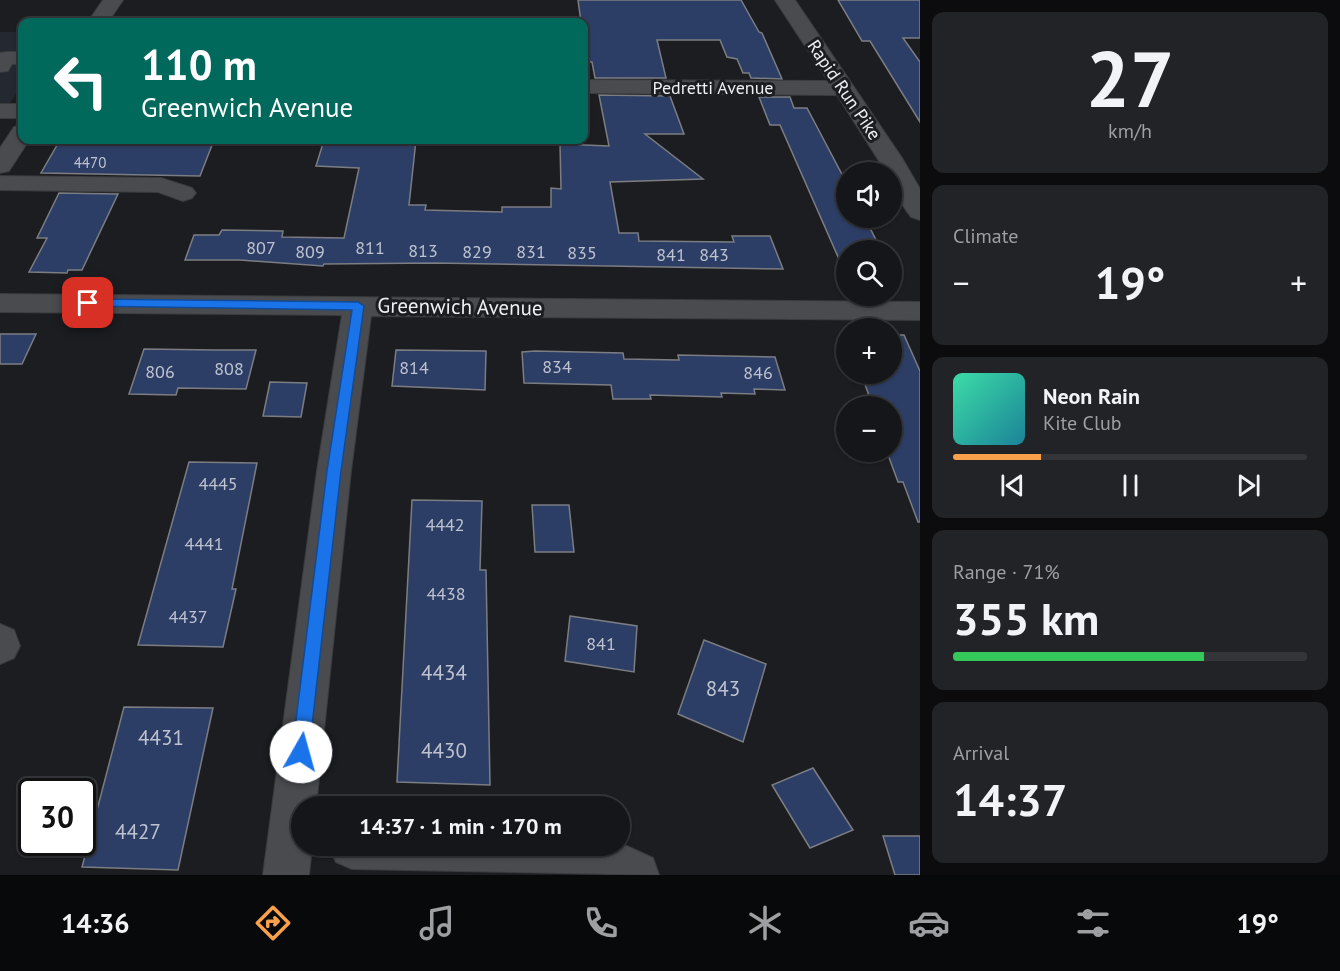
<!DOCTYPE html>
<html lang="en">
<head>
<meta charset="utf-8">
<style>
	body { margin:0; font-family:"PT Sans",sans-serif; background:#222326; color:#f1f3f6; height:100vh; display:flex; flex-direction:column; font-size:22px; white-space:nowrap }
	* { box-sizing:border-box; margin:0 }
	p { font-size:20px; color:#9d9fa2 }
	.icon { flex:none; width:33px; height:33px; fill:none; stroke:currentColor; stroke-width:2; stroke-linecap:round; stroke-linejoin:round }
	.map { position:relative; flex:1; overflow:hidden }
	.panel { display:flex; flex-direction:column; gap:12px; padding:12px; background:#0c0c0e; width:420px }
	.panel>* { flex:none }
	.banner { position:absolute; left:18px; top:18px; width:570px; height:126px; border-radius:12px; box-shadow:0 2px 4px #0004,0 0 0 2px #343538; background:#00695c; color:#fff; overflow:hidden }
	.buttons { position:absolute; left:836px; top:162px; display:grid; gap:12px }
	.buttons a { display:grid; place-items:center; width:66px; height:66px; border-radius:50%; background:#151619; box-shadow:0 2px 4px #0004,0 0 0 2px #343538; font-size:30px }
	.speed { position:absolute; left:18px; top:778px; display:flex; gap:12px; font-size:30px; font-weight:700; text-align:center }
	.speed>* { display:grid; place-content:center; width:78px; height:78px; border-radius:50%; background:#151619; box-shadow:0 2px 4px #0004,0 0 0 2px #343538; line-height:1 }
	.speed .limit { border:3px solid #111; border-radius:9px; background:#fff; color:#111 }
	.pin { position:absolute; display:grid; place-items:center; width:51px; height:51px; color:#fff; margin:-26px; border-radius:12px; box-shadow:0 3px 9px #0006 }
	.me { position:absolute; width:66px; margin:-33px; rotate:7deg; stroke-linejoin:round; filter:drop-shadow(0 0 4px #0008) }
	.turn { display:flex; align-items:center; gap:21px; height:126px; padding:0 24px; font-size:27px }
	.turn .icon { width:78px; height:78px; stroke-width:2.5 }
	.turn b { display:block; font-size:42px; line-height:51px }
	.big { font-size:45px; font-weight:700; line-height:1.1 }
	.panel .widget { flex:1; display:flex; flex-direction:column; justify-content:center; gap:9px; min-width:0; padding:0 21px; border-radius:12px; background:#222326 }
	.panel .dial { align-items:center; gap:0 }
	.dial b { font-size:78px; line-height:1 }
	.song { display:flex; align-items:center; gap:18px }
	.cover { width:72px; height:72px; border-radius:9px; background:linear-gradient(135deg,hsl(160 70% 55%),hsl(190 70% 35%)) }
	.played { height:6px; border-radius:3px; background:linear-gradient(90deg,#f8a14a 25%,#343538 25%) }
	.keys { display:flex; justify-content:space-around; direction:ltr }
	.heat { display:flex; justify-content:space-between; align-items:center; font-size:33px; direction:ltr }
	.charge { height:9px; border-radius:4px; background:linear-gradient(90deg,#34c759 71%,#343538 0) }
	.trip { position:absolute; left:291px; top:796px; width:339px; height:60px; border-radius:30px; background:#151619; box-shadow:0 2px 4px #0004,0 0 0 2px #343538; font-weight:700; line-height:60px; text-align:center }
	.dock { display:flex; height:96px; justify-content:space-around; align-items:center; background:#08090a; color:#9d9fa2 }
	.dock .icon { width:42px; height:42px }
	.dock .current { color:#f8a14a }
	.dock b { font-size:27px; color:#f1f3f6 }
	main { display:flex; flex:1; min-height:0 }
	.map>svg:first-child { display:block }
</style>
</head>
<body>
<main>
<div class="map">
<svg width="920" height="875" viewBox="0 0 920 875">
	<rect width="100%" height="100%" fill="#1c1d21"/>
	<polygon fill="#242831" points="0,32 22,32 22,85 0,117"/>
	<g fill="#2d3e66" stroke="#7b7d82" stroke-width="1.5">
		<polygon points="578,0 741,0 759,32 762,33 782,79 751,78 749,73 743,73 737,59 727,57 720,40 657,40 666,78 595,78 592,62 584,62 584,22 581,22"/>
		<polygon points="838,0 920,0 920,38 903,38 920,62 920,122 870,41 862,41"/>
		<polygon points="599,95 670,96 684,134 645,134 703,179 610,182 619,233 638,233 639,241 734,242 732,236 770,236 783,269 435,263 324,264 323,266 240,260 185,260 194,235 219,235 222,230 283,231 282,237 344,238 359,168 316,166 324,140 416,140 409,205 426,205 425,210 502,212 502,207 551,207 551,188 561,189 560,144 609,146"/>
		<polygon points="759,97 790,97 794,108 807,108 846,182 846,218 865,218 881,250 846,250 846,275 780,125 770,125"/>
		<polygon points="60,140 214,140 200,176 41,173"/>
		<polygon points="59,193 118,194 82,270 68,270 67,273 29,272 47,238 37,238"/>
		<polygon points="0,334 36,334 22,364 0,364"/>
		<polygon points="891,335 904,335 920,371 920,522 918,522 903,482 898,482 887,452 891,452 891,406 873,406 861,374 891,374"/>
		<polygon points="144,349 216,350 256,350 246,389 178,388 176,395 129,394"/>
		<polygon points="396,350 486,351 485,390 392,386"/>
		<polygon points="535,351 623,353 624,359 679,360 678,355 775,357 785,390 754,389 755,394 721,393 722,397 650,395 651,399 613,399 611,385 524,383 522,352"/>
		<polygon points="270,382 307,383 301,417 263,416"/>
		<polygon points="189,462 257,463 232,589 236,589 223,647 138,645"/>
		<polygon points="412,500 482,501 480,570 486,570 490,785 397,782"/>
		<polygon points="532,505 569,505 574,552 535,552"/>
		<polygon points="570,616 637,626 634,672 565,661"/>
		<polygon points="704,640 766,664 743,742 678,714"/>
		<polygon points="124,707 213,708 178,870 82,867"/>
		<polygon points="813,768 853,830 810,848 772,785"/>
		<polygon points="883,836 920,836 920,875 895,875"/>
	</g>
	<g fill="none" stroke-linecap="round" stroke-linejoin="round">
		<defs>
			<g id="minor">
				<polygon points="103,0 123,0 108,22 88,22"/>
				<path d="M775,0H795L902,158L920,189V220L911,217C902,205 891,188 891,172H886L837,95L584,93V80L828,81Z"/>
				<polygon points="6,52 22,52 22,64 12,64 8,71 0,72 0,53"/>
				<rect x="0" y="104" width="22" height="14"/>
				<polygon points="22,125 22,140 29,140 9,171 0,173 0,148 14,127"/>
				<polygon points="0,176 161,178 192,188 196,193 192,198 183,201 158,192 0,190"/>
				<polygon points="0,294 920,302 920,320 371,316 351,471 316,807 302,807 302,846 312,846 309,875 263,875 317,471 342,315 0,312"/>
				<polygon points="0,624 14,630 20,646 14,658 0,664"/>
				<polygon points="620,843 653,858 659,875 352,869 336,862 329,846 620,846"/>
			</g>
		</defs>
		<use href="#minor" stroke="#393b3d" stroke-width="2"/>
		<use href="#minor" fill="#494b4f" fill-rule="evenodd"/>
	</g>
	<polygon fill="#1a73e8" stroke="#114b97" stroke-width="1.5" points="88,299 358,302 364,306 341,471 309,752 307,758 301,760 294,758 292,752 327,471 352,310 84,306 84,300"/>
	<g text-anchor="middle" stroke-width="6" stroke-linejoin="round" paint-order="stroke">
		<g font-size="15" fill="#bec3cf">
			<text x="90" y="168">4470</text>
		</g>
		<g font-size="18" fill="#eeeff2" stroke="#1c1d21">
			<text x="713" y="94">Pedretti Avenue</text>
			<text transform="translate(844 90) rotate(56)" y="6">Rapid Run Pike</text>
		</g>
		<g font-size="18" fill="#bec3cf">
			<text x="261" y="254">807</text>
			<text x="370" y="254">811</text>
			<text x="423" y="257">813</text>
			<text x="310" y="258">809</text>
			<text x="477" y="258">829</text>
			<text x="531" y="258">831</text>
			<text x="582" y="259">835</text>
			<text x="671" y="261">841</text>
			<text x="714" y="261">843</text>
			<text x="557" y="373">834</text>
			<text x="414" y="374">814</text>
			<text x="229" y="375">808</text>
			<text x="160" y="378">806</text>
			<text x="758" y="379">846</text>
			<text x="218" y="490">4445</text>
			<text x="445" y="531">4442</text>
			<text x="204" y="550">4441</text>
			<text x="446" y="600">4438</text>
			<text x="188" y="623">4437</text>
			<text x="601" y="650">841</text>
		</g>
		<g font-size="21" fill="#eeeff2" stroke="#1c1d21">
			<text transform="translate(460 307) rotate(1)" y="7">Greenwich Avenue</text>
		</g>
		<g font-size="21" fill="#bec3cf">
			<text x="444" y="680">4434</text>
			<text x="723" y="696">843</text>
			<text x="161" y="745">4431</text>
			<text x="444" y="758">4430</text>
			<text x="138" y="839">4427</text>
		</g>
	</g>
</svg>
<div class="buttons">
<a><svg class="icon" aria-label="sound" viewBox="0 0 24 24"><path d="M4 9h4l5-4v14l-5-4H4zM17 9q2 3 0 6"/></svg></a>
<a><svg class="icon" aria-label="search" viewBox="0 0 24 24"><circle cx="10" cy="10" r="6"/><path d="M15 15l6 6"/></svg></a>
<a>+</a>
<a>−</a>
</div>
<div class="speed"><div class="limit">30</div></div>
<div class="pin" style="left:88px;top:303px;background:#d93025"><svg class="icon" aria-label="arrive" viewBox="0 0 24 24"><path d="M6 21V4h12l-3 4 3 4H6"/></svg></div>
<svg class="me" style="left:301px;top:752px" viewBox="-20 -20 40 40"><circle r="19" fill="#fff"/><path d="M0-13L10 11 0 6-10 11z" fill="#1a73e8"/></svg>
<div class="trip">14:37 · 1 min · 170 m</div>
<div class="banner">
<div class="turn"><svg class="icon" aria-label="left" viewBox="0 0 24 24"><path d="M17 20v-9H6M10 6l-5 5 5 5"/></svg><div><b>110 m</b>Greenwich Avenue</div></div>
</div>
</div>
<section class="panel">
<div class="widget dial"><b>27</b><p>km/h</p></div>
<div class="widget"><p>Climate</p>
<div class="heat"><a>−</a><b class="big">19°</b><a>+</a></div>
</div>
<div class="widget">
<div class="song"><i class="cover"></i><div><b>Neon Rain</b><p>Kite Club</p></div></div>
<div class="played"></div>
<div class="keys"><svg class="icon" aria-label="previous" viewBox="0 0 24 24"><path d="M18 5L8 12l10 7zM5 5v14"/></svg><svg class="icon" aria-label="pause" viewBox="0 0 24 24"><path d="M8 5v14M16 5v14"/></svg><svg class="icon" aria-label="next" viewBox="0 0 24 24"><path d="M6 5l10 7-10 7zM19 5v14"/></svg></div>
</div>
<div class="widget"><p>Range · 71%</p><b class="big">355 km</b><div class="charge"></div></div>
<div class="widget"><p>Arrival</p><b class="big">14:37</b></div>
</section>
</main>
<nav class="dock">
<b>14:36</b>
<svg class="icon current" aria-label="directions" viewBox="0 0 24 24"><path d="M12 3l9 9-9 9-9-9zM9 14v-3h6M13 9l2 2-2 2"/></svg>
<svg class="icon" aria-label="music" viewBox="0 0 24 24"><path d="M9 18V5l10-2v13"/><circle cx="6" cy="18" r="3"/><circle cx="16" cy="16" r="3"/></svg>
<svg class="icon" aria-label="phone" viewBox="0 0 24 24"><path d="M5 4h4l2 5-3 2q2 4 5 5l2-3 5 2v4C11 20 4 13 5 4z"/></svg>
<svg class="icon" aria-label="climate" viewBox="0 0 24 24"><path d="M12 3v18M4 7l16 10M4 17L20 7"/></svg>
<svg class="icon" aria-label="car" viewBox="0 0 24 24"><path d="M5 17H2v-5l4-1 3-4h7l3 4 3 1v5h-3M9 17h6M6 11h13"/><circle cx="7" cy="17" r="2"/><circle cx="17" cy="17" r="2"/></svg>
<svg class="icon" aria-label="filters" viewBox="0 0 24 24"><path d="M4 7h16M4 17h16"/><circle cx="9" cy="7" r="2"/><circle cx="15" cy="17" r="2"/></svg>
<b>19°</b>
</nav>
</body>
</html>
